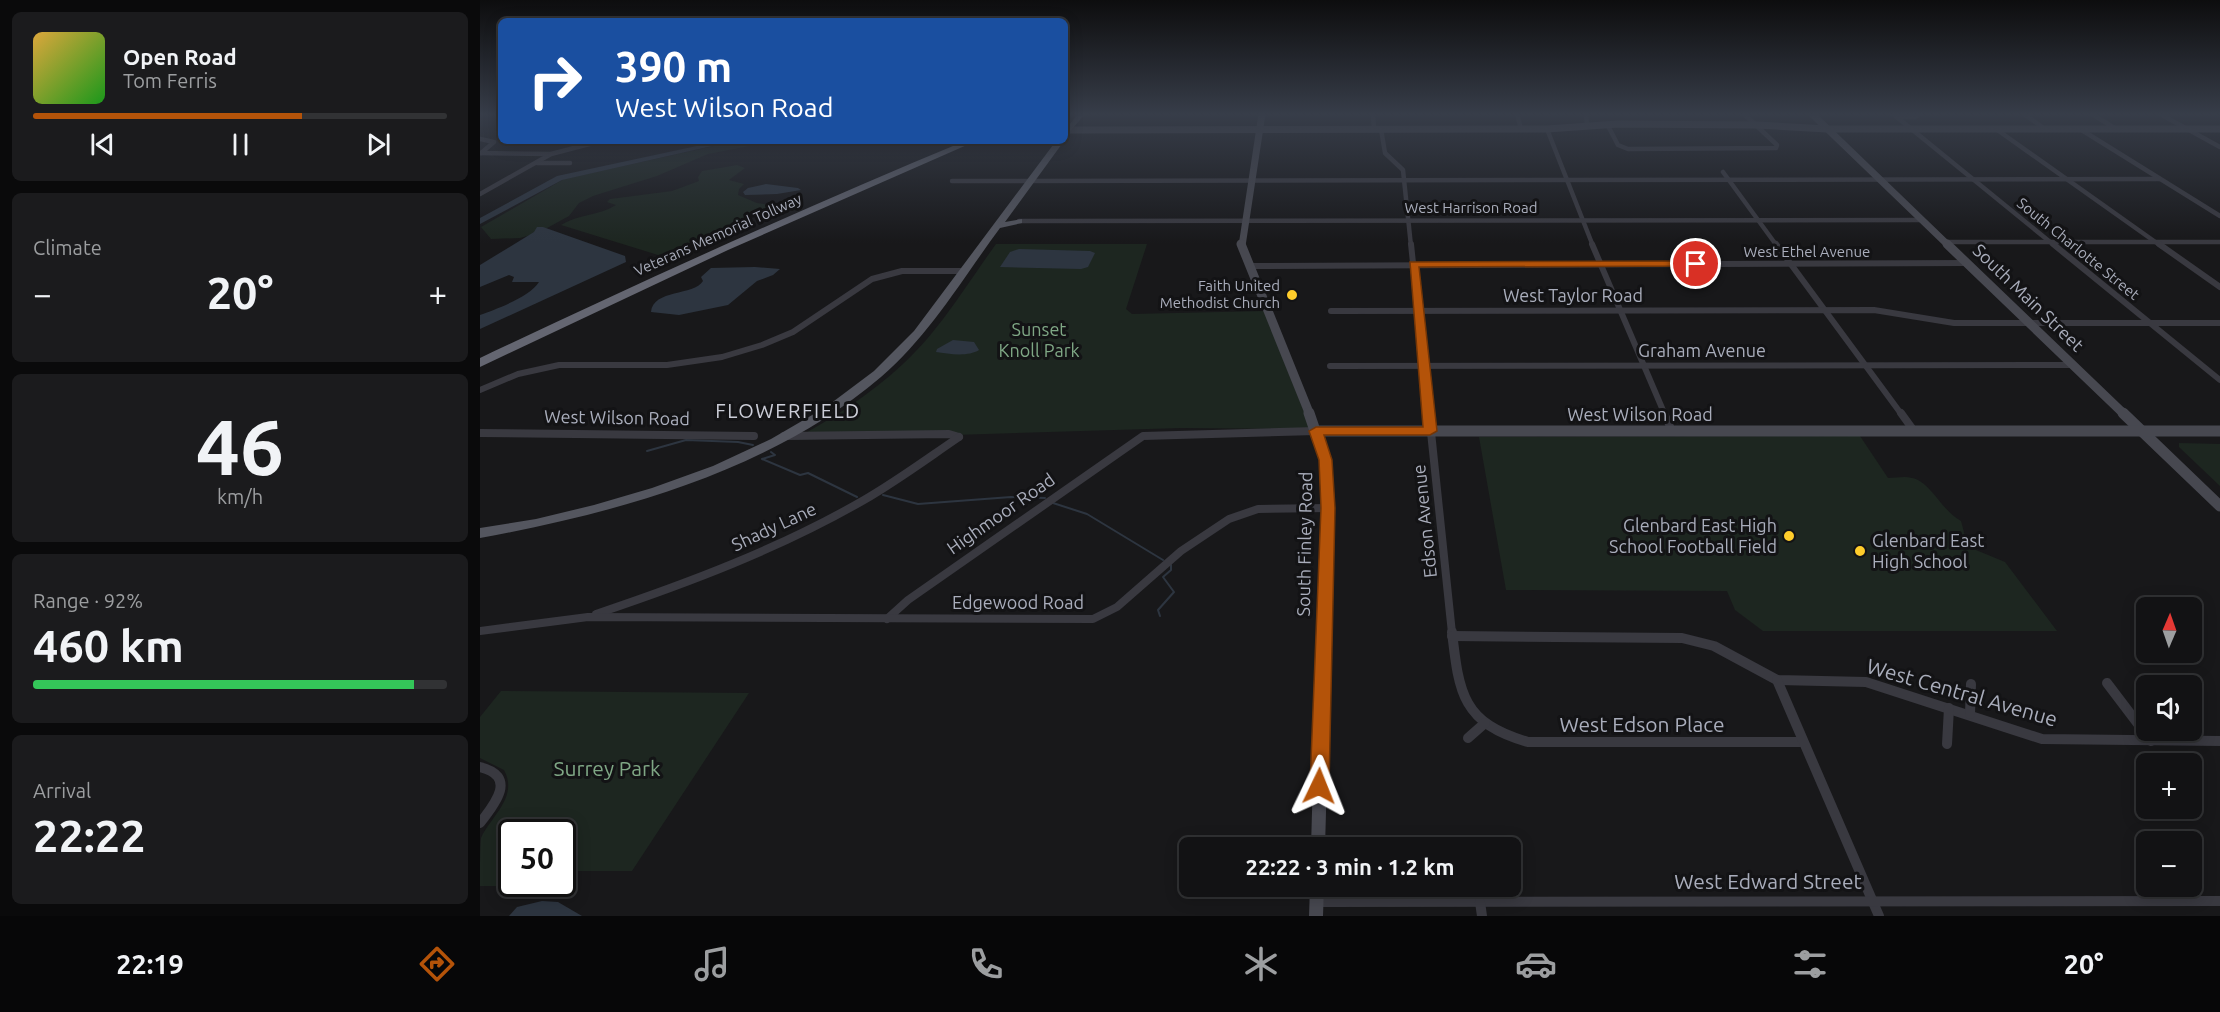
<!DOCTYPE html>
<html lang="en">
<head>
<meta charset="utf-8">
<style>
	body { margin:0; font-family:Ubuntu,sans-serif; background:#1b1b1d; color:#f1f3f6; height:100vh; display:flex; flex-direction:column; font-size:22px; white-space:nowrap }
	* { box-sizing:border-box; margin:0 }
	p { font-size:20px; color:#9c9ea0 }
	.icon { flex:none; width:33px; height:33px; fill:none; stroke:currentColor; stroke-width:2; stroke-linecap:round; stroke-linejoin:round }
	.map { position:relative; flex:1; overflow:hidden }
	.drawer { display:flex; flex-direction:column; gap:12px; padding:12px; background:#0a0a0b; width:480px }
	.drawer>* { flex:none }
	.top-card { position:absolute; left:18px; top:18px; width:570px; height:126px; border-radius:9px; box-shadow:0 3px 15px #0003,0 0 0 2px #313234; background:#1a4fa0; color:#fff; overflow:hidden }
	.needle { width:39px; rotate:2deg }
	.buttons { position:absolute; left:1656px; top:597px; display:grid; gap:12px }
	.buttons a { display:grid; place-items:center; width:66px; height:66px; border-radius:9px; background:#121214; box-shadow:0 3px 15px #0003,0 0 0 2px #313234; font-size:30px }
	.speed { position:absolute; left:18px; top:819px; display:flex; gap:12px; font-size:30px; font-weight:700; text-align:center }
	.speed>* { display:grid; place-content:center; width:78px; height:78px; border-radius:50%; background:#121214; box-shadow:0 3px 15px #0003,0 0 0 2px #313234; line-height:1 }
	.speed .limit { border:3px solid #111; border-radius:9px; background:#fff; color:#111 }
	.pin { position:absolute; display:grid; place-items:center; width:51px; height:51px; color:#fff; margin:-26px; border:3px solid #fff; border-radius:50%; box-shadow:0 2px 6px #0007 }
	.me { position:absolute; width:66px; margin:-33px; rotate:2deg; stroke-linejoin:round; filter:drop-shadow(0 0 4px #0008) }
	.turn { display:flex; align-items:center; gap:21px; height:126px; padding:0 18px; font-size:27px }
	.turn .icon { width:78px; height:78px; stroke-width:2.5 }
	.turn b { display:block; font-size:42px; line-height:51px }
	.big { font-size:45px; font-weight:700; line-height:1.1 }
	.drawer .tile { flex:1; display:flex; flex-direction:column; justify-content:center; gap:9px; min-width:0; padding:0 21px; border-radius:9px; background:#1b1b1d }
	.drawer .dial { align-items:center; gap:0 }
	.dial b { font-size:78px; line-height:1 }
	.song { display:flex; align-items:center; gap:18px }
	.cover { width:72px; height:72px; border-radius:9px; background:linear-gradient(135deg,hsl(40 70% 55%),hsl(120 70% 35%)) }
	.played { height:6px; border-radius:3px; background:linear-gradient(90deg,#b45309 65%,#313234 65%) }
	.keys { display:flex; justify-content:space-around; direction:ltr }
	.heat { display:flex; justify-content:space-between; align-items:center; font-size:33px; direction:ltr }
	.charge { height:9px; border-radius:4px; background:linear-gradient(90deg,#34c759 92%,#313234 0) }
	.trip { position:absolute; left:699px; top:837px; width:342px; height:60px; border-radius:9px; background:#121214; box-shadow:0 3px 15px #0003,0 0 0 2px #313234; font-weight:700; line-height:60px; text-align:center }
	.tab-bar { display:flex; height:96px; justify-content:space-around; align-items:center; background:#070708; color:#9c9ea0 }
	.tab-bar .icon { width:42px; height:42px }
	.tab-bar .active { color:#b45309 }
	.tab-bar b { font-size:27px; color:#f1f3f6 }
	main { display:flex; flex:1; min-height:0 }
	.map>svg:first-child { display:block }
</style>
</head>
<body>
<main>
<section class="drawer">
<div class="tile">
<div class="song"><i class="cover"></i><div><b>Open Road</b><p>Tom Ferris</p></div></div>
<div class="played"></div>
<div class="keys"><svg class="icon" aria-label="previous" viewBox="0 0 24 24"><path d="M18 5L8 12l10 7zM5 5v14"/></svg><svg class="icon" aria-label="pause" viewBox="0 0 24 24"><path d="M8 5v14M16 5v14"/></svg><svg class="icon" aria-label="next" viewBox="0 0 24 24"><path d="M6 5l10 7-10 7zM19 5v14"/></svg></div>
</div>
<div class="tile"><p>Climate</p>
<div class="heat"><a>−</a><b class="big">20°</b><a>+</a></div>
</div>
<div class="tile dial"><b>46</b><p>km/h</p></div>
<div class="tile"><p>Range · 92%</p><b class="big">460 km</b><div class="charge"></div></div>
<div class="tile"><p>Arrival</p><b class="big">22:22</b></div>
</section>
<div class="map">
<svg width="1740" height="916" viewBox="0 0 1740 916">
	<rect width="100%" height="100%" fill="#18181a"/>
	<g fill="#1d2620">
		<polygon points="257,141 295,141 228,154 177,176 113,196 99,203 89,216 58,233 40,238 11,239 1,227 84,179"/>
		<path d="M257,165L265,168L249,180L264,184L259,189L258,195L277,203L296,206L188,252L178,255L81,225C98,214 119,216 136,205L127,202L130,199L192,191L219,181L218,177L222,171Z"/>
		<path d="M516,244H667L646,309L652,314L784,311L831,429L701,428L313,440C353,418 390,395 423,364C460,330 487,284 516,244Z"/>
		<path d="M1380,436L1408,478C1416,478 1425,476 1432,478C1450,481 1461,510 1481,521L1486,540L1496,550L1525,562L1577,631H1283L1255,610L1247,591L1026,590L999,437Z"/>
		<polygon points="1699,443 1740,444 1740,486 1699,447"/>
		<path d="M21,691L269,693L152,871H83L82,832H32L31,871L18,886H0C0,874 0,847 1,838C10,817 39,797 24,770L0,758V717Z"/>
	</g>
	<g fill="#2d3540">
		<polygon points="286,184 318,188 321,190 297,194 265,195 263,192 268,188"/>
		<path d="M57,227H63L145,256L146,262L0,329V315C16,309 50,297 59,282H32L34,277L29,275L0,287V265L54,232Z"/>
		<polygon points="539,249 610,251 615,253 608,267 601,269 520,267 530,252"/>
		<path d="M275,267L300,269L293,275L277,281L248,305L199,315L171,312C173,289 214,296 223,281L221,277L231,268Z"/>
		<path d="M473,340L494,342L499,350C488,357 469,354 456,352L457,349Z"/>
		<polygon points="62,901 78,902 102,916 29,916 37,907"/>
	</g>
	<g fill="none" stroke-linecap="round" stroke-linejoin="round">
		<g stroke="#2d3540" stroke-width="2">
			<polyline points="167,451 206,440 258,442 273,445"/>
			<polyline points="291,452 295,455 282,459 320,475 328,473 377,497"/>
			<polyline points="403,495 438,504 531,497 565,498"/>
			<polyline points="573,503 607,514 683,560"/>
			<polyline points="680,616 678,610 694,592 683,577 691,570 691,565"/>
		</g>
		<polygon fill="#2d3540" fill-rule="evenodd" points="240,141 254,141 82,180 0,224 0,218 77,176"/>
		<g stroke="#393940" stroke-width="4.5">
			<polyline points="893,114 894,130"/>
			<polyline points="1037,114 1041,129"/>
			<polyline points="1106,114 1107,125"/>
			<polyline points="1413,114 1575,246"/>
			<polyline points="1544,114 1565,129"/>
			<polyline points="1612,114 1636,129"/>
			<polyline points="1680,114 1740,147"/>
			<polyline points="1417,117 1435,117 1440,114"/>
			<polyline points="1127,124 1138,145 1148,149 1296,148 1297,145 1264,114"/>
			<polyline points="901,129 905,153 923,170 931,246"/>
			<polyline points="1067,129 1113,246"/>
			<polyline points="1516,129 1681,246"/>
			<polyline points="1600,129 1740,216"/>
			<polyline points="0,139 14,142 1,153"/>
			<polyline points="0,153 70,154"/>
			<polyline points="57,163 90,163"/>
			<polyline points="1243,172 1297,246"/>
			<polyline points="472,181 1680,179"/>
			<polyline points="0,194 71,154 121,141"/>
			<polyline points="539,221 1443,220"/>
			<polyline points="1466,242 1740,242"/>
		</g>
		<g stroke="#393940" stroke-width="6">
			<polyline points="931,244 949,415"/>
			<polyline points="1112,244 1185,415"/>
			<polyline points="1296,244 1422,415"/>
			<polyline points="1573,244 1740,380"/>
			<polyline points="1679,244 1740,287"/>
			<polyline points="770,266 1488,263"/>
			<polyline points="851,311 1394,310 1474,323 1740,323"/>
			<polyline points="850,366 1594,365"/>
			<polyline points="0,390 38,374 79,365 187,365 242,357 282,345 313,332 392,279 422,271 483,271"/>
		</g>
		<g stroke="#393940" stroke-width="8">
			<polyline points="949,413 972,633"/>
			<polyline points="1184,413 1192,431"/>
			<polyline points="1421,413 1434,431"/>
			<polyline points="0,433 274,436"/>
			<polyline points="304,436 469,434 479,437"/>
			<path d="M116,614C208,583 299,549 384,500C417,481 448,458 479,437"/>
			<polyline points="407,619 428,600 663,436 836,431"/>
			<polyline points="0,631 108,617 613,619 637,607 701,551 749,519 778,509 848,508"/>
		</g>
		<g stroke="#393940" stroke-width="10">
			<path d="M972,632C979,693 982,723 1048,742H1323"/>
			<polyline points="972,636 1202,638 1234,646 1297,680 1386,682 1562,739 1740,741"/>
			<polyline points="1297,680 1399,916"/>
			<polyline points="1627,683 1671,741"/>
			<polyline points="1490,714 1491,684"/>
			<polyline points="988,738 1005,723"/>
			<polyline points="1467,744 1469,708"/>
			<path d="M0,767C37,776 16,803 0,823"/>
			<polyline points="836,902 1740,901"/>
			<polyline points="1000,902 1002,916"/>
		</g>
		<g stroke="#474850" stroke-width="7">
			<polyline points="1332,114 1469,246"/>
			<polyline points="588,130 1067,129 1138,124 1277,125 1347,129 1740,129"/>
			<polyline points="762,246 782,114"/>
		</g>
		<g stroke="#474850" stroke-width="9">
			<polyline points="761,244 830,415"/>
			<polyline points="1467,244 1645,415"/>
		</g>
		<g stroke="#474850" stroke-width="11">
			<polyline points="829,413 845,460 848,508 844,633"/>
			<polyline points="1643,413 1740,506"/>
			<polyline points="836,431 1740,431"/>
		</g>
		<g stroke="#474850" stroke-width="14">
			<polyline points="838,848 844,632"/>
			<polyline points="836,916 837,886"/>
		</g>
		<g fill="#54565f" fill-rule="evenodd">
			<polygon points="598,114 605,114 585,137 585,130"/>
			<path d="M576,141H584L525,222L542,219V223L520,228C483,278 449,336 401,377C290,471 141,512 0,538V528L56,519L114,505L172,488L233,466L291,439L346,407L394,371L434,331Z"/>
		</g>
		<path fill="#646671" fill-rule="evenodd" d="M485,141H496L248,250L0,367V358C160,282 321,209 485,141Z"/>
	</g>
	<linearGradient id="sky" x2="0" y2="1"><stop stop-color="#0d0d0e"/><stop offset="0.47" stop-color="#373d49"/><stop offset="1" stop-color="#373d49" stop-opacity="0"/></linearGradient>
	<rect width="1740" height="243" fill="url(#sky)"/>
	<polygon fill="#b45309" stroke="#753606" stroke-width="1.5" points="1216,261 1220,262 1220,266 939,267 957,431 950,435 844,435 852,460 855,508 849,786 846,793 839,795 832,793 830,786 841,508 839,460 829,431 836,427 943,427 930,262"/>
	<g fill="#ffcd2b" stroke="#131315" stroke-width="2">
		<circle cx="812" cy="295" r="6"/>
		<circle cx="1309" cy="536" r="6"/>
		<circle cx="1380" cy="551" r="6"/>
	</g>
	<g text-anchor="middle" stroke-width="6" stroke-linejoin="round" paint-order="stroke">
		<g font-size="15" fill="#a9adbb" stroke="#131315">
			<text x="991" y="213">West Harrison Road</text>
			<text transform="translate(238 235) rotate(-24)" y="5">Veterans Memorial Tollway</text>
			<text transform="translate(1598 249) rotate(39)" y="5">South Charlotte Street</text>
			<text x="1327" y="257">West Ethel Avenue</text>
		</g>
		<g font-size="15" fill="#a9adbb" stroke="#131315" text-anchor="end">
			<text x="800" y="291">Faith United<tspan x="800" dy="17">Methodist Church</tspan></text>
		</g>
		<g font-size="18" fill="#a9adbb" stroke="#131315">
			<text x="1093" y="302">West Taylor Road</text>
			<text transform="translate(1548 298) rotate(44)" y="6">South Main Street</text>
			<text x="1222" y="357">Graham Avenue</text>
			<text x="1160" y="421">West Wilson Road</text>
			<text transform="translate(137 418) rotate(1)" y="6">West Wilson Road</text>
			<text transform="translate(521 514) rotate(-35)" y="6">Highmoor Road</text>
			<text transform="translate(945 521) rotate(-96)" y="6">Edson Avenue</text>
			<text transform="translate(294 527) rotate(-25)" y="6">Shady Lane</text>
			<text transform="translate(825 544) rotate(-89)" y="6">South Finley Road</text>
			<text x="538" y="609">Edgewood Road</text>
		</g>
		<g font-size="18" fill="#7fa785" stroke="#131315">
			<text x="559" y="336">Sunset<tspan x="559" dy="21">Knoll Park</tspan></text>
		</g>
		<g font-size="18" fill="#a9adbb" stroke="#131315" text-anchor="end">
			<text x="1297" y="532">Glenbard East High<tspan x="1297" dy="21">School Football Field</tspan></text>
			<text x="1392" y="547" text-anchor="start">Glenbard East<tspan x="1392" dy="21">High School</tspan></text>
		</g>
		<g font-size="20" letter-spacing="1.5" fill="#cbcdd7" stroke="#131315">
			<text x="308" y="418">FLOWERFIELD</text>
		</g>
		<g font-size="21" fill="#a9adbb" stroke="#131315">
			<text transform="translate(1482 693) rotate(16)" y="7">West Central Avenue</text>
			<text x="1162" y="732">West Edson Place</text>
			<text x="1288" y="889">West Edward Street</text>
		</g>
		<g font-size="21" fill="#7fa785" stroke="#131315">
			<text x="127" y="776">Surrey Park</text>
		</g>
	</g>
</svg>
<div class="buttons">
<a><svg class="needle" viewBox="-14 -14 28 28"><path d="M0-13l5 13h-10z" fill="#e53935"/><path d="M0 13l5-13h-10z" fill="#9c9ea0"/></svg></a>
<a><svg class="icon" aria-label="sound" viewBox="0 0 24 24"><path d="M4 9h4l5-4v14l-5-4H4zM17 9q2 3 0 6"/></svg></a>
<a>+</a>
<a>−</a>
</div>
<div class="speed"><div class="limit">50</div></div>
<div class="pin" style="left:1216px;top:264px;background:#d93025"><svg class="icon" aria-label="arrive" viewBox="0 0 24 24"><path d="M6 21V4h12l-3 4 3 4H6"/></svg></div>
<svg class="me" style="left:839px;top:786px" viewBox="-20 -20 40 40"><path d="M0-17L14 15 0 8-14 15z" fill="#b45309" stroke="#fff" stroke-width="4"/></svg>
<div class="trip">22:22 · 3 min · 1.2 km</div>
<div class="top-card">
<div class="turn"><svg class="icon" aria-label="right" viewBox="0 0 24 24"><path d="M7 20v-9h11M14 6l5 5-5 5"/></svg><div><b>390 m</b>West Wilson Road</div></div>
</div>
</div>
</main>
<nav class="tab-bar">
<b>22:19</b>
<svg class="icon active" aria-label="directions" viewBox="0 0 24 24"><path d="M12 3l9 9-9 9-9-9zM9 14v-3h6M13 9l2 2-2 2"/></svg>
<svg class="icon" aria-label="music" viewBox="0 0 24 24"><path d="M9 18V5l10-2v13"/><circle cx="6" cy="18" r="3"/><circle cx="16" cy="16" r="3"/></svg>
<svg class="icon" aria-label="phone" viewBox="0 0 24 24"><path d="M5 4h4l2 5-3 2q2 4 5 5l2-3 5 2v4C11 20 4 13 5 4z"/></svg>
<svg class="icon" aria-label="climate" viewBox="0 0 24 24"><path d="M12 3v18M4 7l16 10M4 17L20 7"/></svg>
<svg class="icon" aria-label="car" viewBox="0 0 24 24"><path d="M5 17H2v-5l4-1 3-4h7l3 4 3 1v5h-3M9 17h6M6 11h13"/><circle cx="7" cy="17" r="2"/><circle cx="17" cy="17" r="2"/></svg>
<svg class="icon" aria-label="filters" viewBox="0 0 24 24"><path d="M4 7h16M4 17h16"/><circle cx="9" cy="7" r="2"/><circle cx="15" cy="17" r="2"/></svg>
<b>20°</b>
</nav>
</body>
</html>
